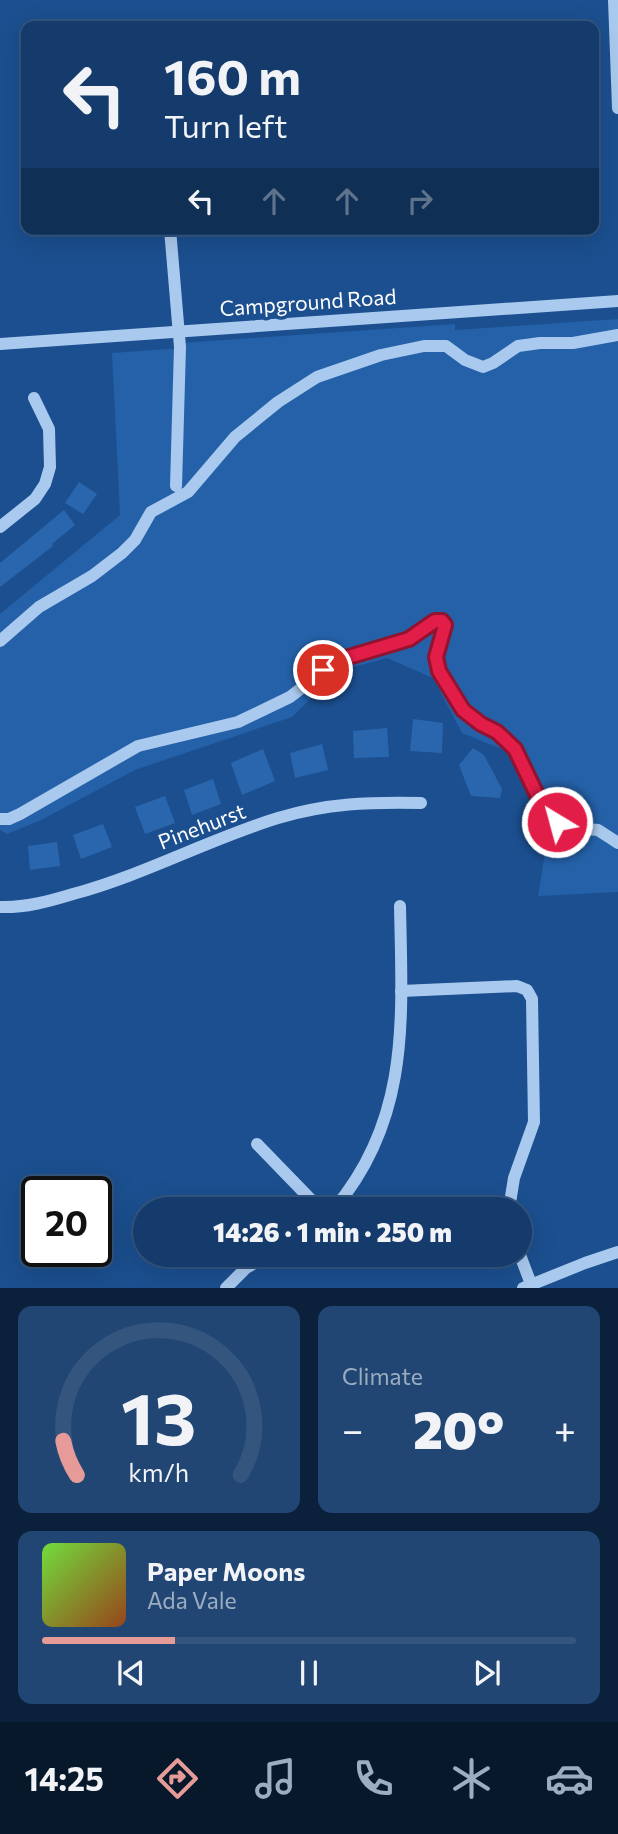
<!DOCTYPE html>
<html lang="en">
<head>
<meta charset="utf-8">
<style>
	body { margin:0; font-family:Commissioner,sans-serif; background:#214673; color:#f1f3f6; height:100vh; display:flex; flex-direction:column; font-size:26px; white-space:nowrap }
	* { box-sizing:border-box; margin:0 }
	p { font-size:23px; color:#9dadc1 }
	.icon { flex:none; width:38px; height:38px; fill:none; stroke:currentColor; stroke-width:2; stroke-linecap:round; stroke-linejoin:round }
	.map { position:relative; height:1288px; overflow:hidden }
	.drawer { display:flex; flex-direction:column; gap:18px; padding:18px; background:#0b203b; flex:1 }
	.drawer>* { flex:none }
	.guide { position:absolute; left:21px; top:21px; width:578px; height:214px; border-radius:14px; box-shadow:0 7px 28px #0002,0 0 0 2px #33557e; background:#143b6b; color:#f1f3f6; overflow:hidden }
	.speed { position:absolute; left:21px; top:1176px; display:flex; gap:14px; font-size:35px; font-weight:700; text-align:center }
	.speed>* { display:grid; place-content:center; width:91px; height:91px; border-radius:50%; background:#143b6b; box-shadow:0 7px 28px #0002,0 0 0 2px #33557e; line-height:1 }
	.speed .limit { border:4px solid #111; border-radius:10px; background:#fff; color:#111 }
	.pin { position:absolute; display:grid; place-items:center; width:60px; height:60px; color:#fff; margin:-30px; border:4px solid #fff; border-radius:50%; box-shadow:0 2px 7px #0007 }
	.me { position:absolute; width:77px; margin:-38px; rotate:323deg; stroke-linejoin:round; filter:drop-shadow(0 0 5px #0008) }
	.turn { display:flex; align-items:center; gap:24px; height:147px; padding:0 28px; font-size:32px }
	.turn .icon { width:91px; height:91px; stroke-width:2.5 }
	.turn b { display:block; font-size:49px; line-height:60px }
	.lanes { display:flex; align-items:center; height:66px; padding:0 28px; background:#0003; justify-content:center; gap:35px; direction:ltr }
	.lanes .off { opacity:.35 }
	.big { font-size:52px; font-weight:800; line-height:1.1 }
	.drawer .tile { flex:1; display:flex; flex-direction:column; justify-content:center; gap:10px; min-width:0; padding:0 24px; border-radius:14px; background:#214673 }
	.drawer .dial { align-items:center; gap:0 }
	.dial svg { height:182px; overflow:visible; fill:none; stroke:#33557e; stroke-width:7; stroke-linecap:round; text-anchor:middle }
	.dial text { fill:#f1f3f6; stroke:none }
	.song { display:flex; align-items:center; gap:21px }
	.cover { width:84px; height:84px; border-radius:10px; background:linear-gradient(135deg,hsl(100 70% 55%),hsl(20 70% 35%)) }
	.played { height:7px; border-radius:4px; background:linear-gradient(90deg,#e69b98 25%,#33557e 25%) }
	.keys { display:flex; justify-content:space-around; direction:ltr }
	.heat { display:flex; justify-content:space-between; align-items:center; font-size:38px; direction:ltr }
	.drawer .tiles { flex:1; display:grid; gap:18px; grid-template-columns:1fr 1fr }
	.tile:last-child { grid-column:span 2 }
	.trip { position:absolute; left:133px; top:1197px; width:399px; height:70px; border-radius:35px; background:#143b6b; box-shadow:0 7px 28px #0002,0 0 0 2px #33557e; font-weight:800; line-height:70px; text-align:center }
	.dock { display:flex; height:112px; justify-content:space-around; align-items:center; background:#08182b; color:#9dadc1 }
	.dock .icon { width:49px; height:49px }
	.dock .selected { color:#e69b98 }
	.dock b { font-size:32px; color:#f1f3f6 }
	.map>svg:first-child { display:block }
</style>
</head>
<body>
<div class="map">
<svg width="618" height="1288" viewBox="0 0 618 1288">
	<rect width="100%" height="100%" fill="#1b4f8f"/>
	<polygon fill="#2461a8" points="618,319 618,892 538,896 548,834 507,751 462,733 433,678 387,658 338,671 292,717 135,770 41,820 7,834 0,830 0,614 120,515 112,353 182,348 182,343 455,324 455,330"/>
	<g fill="#2a66ad">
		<polygon points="79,482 97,494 83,514 65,503"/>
		<polygon points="64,510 75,525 52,544 53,546 0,587 0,563"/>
		<polygon points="413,719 443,723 442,753 410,751"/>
		<polygon points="387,728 389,757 354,758 353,731"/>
		<polygon points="322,744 328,770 295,778 290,753"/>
		<polygon points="473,748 484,755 502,789 500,798 471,796 459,765"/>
		<polygon points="263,749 275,781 242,795 231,763"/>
		<polygon points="213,779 221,804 192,815 184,790"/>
		<polygon points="165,796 175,823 145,834 135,807"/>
		<polygon points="103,824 112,847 81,859 73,835"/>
		<polygon points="57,842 60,866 30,870 28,846"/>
	</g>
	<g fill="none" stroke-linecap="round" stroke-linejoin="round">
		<g stroke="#a9c9ee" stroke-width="12">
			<polyline points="614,0 618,108"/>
			<polyline points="170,229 180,347 176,486"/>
			<polyline points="0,344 618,301"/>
			<polyline points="0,527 35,499 45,484 50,467 49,429 34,398"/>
			<polyline points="0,641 39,607 92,576 122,553 135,540 151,512 188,492 235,437 278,402 317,377 381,355 424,346 446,346 465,360 483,367 493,363 518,346 540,343 573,343 618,335"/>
			<polyline points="0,819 9,819 20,814 138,746 238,722 290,697 335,662 409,639 430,623 439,620 445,625 445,628 437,650 437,664 463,710 481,724 497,731 515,749 540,801 557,822 575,828 598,830 618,843"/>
			<path d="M0,907C25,908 50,901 73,894C144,875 209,839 278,818C328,803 369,802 421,803"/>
			<polyline points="401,991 517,986 527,990 532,999 534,1122 514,1178 509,1209"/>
			<polyline points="257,1144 320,1209"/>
			<path d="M334,1209C411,1118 402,1017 400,906"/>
			<polyline points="520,1255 531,1284"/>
			<polyline points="226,1288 246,1268 269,1255"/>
			<polyline points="523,1288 585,1263 618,1252"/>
		</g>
	</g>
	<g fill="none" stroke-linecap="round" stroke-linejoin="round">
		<defs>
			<polyline id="route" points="323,670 342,659 409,639 435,621 442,621 445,625 436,657 439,671 463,710 481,724 497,732 515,749 540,801 557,822"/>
		</defs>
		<use href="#route" stroke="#92132f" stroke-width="18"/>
		<use href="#route" stroke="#e11d48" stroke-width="12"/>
	</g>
	<g text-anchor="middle" stroke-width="7" stroke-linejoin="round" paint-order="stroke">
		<g font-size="21" fill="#fff" stroke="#1b4f8f">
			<text transform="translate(308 303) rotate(-4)" y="7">Campground Road</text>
			<text transform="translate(202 827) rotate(-21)" y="7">Pinehurst</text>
		</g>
	</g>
</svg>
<div class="speed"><div class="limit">20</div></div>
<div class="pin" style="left:323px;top:670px;background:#d93025"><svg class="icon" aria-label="arrive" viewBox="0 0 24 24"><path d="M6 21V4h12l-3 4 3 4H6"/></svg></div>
<svg class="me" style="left:557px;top:822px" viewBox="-20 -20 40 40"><circle r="17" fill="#e11d48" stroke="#fff" stroke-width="3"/><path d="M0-11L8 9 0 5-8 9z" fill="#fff"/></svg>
<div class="trip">14:26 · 1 min · 250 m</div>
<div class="guide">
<div class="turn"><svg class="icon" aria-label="left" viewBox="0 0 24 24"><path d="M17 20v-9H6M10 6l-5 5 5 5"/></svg><div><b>160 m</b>Turn left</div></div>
<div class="lanes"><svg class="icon" aria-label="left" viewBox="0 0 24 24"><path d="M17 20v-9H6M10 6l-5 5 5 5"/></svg><svg class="icon off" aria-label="ahead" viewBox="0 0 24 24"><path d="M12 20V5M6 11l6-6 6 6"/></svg><svg class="icon off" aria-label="ahead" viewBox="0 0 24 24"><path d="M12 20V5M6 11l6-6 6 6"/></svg><svg class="icon off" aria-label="right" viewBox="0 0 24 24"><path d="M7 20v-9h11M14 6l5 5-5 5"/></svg></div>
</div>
</div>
<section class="drawer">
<div class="tiles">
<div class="tile dial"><svg viewBox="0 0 100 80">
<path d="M14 69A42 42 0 1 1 86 69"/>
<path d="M14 69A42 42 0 0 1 8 54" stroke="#e69b98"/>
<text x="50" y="56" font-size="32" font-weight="700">13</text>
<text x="50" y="72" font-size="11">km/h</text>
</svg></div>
<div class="tile"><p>Climate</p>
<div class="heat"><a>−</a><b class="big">20°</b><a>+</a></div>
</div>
<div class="tile">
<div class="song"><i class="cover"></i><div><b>Paper Moons</b><p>Ada Vale</p></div></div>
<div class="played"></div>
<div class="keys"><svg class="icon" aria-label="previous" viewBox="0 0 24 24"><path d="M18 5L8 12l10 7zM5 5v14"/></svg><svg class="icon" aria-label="pause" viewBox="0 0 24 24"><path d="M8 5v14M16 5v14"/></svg><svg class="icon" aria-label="next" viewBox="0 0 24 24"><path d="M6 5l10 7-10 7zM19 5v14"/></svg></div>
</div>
</div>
</section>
<nav class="dock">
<b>14:25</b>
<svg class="icon selected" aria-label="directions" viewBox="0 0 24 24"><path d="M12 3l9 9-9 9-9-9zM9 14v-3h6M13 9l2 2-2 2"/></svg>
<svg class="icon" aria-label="music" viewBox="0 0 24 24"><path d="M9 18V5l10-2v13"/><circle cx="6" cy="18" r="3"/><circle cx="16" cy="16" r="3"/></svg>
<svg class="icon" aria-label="phone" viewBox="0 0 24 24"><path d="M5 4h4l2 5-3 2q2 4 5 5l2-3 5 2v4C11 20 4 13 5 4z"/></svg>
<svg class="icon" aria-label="climate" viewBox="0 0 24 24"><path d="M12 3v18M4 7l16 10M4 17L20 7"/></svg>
<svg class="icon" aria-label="car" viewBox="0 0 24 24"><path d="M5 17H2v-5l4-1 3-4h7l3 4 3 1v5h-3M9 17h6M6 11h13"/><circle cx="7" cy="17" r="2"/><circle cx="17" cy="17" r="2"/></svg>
</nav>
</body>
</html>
